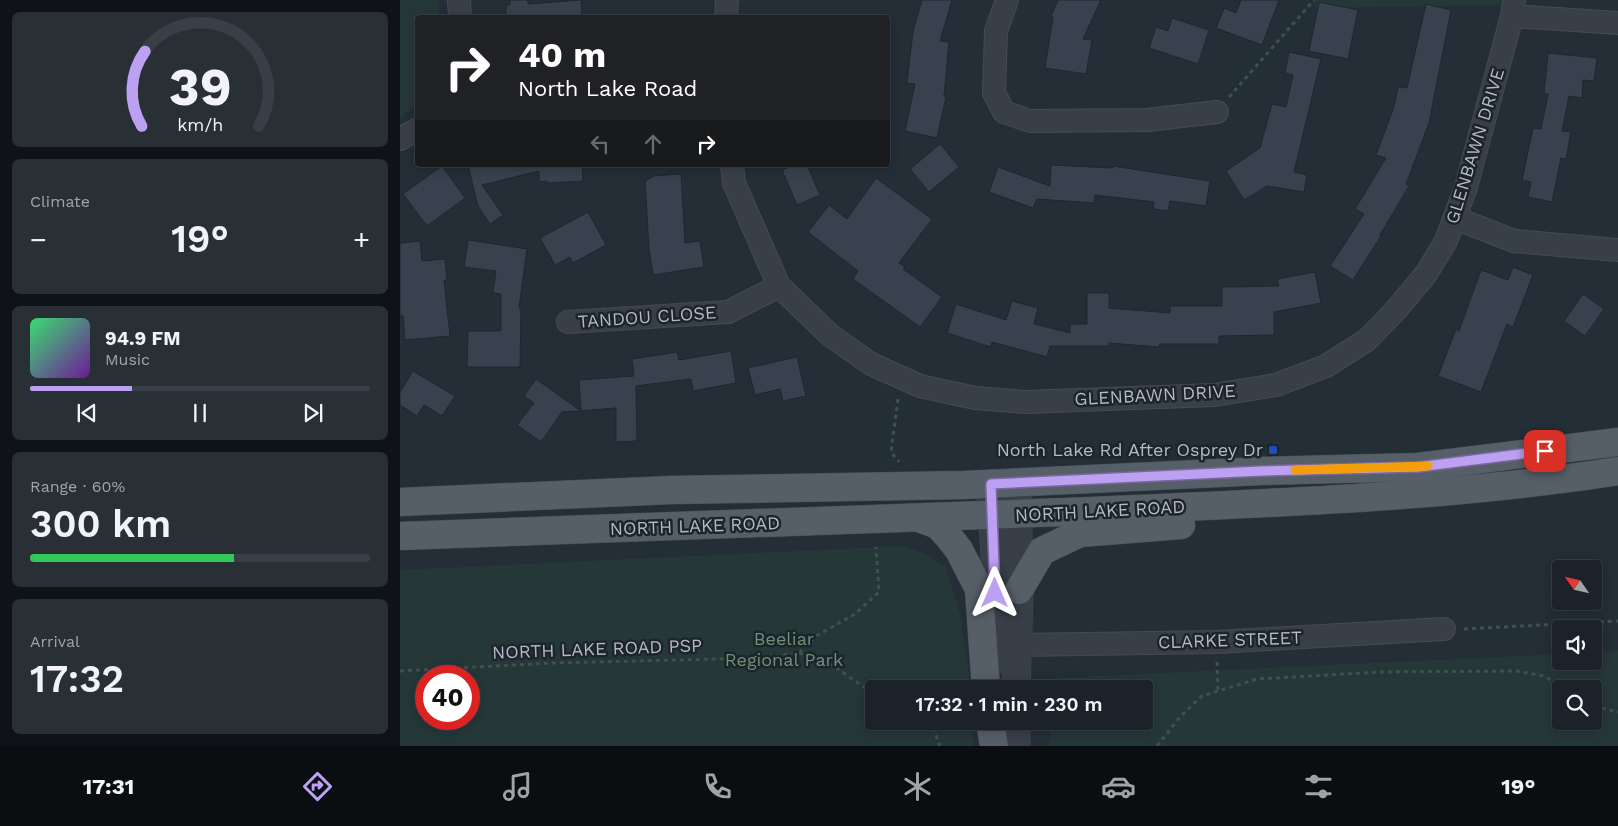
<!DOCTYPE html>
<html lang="en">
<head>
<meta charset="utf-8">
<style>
	body { margin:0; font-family:"Work Sans",sans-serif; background:#282f35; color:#f1f3f6; height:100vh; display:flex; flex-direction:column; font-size:19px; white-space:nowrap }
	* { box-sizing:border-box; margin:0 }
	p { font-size:16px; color:#a0a4a8 }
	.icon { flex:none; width:28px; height:28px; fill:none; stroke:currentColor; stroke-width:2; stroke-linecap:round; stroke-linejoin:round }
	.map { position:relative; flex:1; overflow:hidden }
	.details { display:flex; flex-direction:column; gap:12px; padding:12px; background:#0f1317; width:400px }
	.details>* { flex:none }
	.banner { position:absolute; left:15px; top:15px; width:475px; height:152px; border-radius:5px; box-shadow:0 2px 12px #0003,0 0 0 1px #393f46; background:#202124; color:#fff; overflow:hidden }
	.needle { width:32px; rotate:304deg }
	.buttons { position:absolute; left:1152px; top:560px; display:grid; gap:10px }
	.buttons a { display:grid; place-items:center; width:50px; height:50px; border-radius:5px; background:#1b2229; box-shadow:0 2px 12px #0003,0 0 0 1px #393f46; font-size:25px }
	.speed { position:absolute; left:15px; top:665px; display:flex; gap:10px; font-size:25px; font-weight:700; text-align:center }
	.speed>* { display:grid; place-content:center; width:65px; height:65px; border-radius:50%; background:#1b2229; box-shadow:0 2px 12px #0003,0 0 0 1px #393f46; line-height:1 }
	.speed .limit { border:8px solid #d22; background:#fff; color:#111 }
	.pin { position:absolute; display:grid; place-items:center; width:42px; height:42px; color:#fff; margin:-21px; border-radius:10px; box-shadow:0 2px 8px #0006 }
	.me { position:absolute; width:55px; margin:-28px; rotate:0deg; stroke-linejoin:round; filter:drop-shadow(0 0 4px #0008) }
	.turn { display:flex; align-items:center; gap:18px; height:105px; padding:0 20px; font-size:22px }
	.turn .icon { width:65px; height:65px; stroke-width:2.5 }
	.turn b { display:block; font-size:35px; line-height:42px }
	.lanes { display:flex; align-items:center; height:48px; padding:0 20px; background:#0003; justify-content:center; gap:25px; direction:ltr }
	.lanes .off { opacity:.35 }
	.big { font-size:38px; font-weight:600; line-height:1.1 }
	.details .card { flex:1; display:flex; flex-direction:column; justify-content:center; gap:8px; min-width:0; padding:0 18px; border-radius:8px; background:#282f35 }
	.details .dial { align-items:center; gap:0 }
	.dial svg { height:130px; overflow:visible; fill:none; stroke:#393f46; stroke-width:7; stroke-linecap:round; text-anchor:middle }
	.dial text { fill:#f1f3f6; stroke:none }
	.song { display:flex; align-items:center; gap:15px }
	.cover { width:60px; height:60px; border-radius:8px; background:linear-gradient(135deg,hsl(140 70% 55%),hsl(280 70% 35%)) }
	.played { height:5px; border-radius:2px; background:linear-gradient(90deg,#bca0f2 30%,#393f46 30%) }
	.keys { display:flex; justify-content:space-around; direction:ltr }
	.heat { display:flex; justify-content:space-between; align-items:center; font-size:28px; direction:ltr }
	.charge { height:8px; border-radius:4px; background:linear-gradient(90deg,#34c759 60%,#393f46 0) }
	.trip { position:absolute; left:465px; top:680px; width:288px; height:50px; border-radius:5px; background:#1b2229; box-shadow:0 2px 12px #0003,0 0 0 1px #393f46; font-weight:600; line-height:50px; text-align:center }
	.menu { display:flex; height:80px; justify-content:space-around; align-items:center; background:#0b0e10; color:#a0a4a8 }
	.menu .icon { width:35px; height:35px }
	.menu .current { color:#bca0f2 }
	.menu b { font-size:22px; color:#f1f3f6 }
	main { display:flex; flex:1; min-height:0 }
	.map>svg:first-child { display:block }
</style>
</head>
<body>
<main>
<section class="details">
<div class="card dial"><svg viewBox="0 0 100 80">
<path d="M14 69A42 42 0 1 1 86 69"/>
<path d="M14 69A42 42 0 0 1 16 23" stroke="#bca0f2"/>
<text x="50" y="56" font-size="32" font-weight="700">39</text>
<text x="50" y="72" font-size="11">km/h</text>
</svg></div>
<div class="card"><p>Climate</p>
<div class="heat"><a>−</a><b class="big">19°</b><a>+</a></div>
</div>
<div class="card">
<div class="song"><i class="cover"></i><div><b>94.9 FM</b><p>Music</p></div></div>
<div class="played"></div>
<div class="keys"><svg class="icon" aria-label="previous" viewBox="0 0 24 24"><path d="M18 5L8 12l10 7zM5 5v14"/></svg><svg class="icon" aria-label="pause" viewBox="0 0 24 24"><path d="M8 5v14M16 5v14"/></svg><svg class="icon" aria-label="next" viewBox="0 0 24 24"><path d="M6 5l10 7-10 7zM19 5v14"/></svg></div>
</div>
<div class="card"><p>Range · 60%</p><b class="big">300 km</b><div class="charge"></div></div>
<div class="card"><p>Arrival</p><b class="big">17:32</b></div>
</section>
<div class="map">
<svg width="1218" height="746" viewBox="0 0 1218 746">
	<rect width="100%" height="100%" fill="#242e37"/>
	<g fill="#263738" fill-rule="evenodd">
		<polygon points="0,0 38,0 40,17 18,18 17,105 0,118"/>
		<polygon points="913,0 1100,0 1100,5 917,8"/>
		<path d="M502,546L526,554L546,567L560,614L571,689H474V721H572L573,746H0V570ZM69,676V719H26V676Z"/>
		<path d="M1218,651V746H649L651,721H744V689H654L655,678L1161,654V661H1194V652ZM1161,689H1194V721H1161Z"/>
	</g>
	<g fill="#37424e" stroke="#1f262f">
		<polygon points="110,0 128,0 128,4 181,0 182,18 106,18 106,5 110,5"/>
		<polygon points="522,0 552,0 540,41 549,42 544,96 546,97 537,138 505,131 515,84 507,83 513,31"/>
		<polygon points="658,0 701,0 683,39 692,40 686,74 645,68 653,17 651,16"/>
		<polygon points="841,0 879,0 862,45 816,28 824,8 836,13"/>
		<polygon points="919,2 958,10 948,59 909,51"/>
		<polygon points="1026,4 1051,10 1029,123 1006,184 1009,186 980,235 981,236 953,280 930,266 964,214 955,209 986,158 976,155 994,107 998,87 1007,88"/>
		<polygon points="772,18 809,30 798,64 749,48 756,27 768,31"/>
		<polygon points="889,52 921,59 894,172 907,175 904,192 867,186 844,200 826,171 860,148 872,104 886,107 893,75 885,73"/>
		<polygon points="1148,53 1197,58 1194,81 1183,80 1182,98 1169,96 1162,131 1171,132 1166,159 1161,158 1152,202 1128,197 1131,182 1122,180 1133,128 1141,129 1148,94 1144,94"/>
		<polygon points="540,144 559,167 529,192 510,169"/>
		<polygon points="68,165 182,165 183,181 147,183 147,181 139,182 139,171 82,185 103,215 90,224 78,206"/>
		<polygon points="394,165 407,165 420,195 397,205 382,170"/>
		<polygon points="651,165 713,168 713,166 810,181 806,206 770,201 768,211 753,209 754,202 695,195 694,203 637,199 633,208 589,192 598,167 650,186"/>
		<polygon points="42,166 65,198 27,226 3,194"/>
		<polygon points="281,174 285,243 300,241 304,267 253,275 249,249 245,181 254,176"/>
		<polygon points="476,178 532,219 499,263 505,267 503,269 542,297 520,327 453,279 458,271 408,232 429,205 447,219"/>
		<polygon points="188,212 206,245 173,263 170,257 155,265 140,238"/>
		<polygon points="68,240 127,249 119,308 121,308 120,367 67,367 68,331 101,331 101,294 93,293 96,271 64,267"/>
		<polygon points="20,241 22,261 45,259 47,280 44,280 50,336 5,340 3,316 0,316 0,243"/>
		<polygon points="1113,267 1133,275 1113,327 1107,324 1081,392 1038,376 1056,329 1059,331 1081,270 1108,280"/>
		<polygon points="915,272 921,303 874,312 874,335 819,336 819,344 760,344 759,347 709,343 709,346 650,346 647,357 592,342 591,347 547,333 556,304 606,320 612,301 638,308 634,324 670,333 670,324 687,324 687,293 709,293 709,308 770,313 770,306 822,306 822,287 879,286 877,279"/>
		<polygon points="1183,294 1204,309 1185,336 1164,321"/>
		<polygon points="331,351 336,383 293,391 291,379 236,386 237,441 216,442 216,408 181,411 179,380 234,376 232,359 277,352 279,360"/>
		<polygon points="397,357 406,396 383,401 380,389 355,395 348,368"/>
		<polygon points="13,371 55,396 42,416 24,405 17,416 0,405 0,392"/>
		<polygon points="136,379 181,411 162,412 141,442 117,425 134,403 124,396"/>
	</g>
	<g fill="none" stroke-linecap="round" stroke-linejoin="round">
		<defs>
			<g id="minor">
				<polyline points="59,0 60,18"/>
				<polyline points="607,0 596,31 594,93 604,112 630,121 747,120 817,112"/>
				<polyline points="1112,16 1218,23"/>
				<polyline points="326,18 327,0"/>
				<polyline points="0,139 18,129"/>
				<polyline points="332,165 334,183 379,286 430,335 471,364 520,386 575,398 626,402 814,395 876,385 926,366 967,340 996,310 1026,274 1046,241 1066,187 1112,16 1114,0"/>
				<polyline points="1055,218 1114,241 1218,250"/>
				<polyline points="168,322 328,312 379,286"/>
				<polyline points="617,645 817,642 1044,629"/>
			</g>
			<g id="tertiary">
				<polyline points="591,484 595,555 595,660"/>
				<polyline points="616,689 619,590 617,483"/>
				<polyline points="616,746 616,721"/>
			</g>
			<g id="primary">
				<polyline points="0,502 271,490 564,485 862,471 1018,467 1218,442"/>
				<polyline points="519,518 538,525 548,536 559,550 579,589 586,689"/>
				<path d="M0,536C231,528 462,520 692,511C868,503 1044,498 1218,471"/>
				<polyline points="619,590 642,551 680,533 781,525"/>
				<polyline points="590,721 594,746"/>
			</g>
		</defs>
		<use href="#minor" stroke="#444b54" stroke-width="24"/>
		<use href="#tertiary" stroke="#444b54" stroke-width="29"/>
		<use href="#primary" stroke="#444b54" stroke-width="29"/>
		<g stroke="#3f5051" stroke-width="3" stroke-dasharray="4 4" stroke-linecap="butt">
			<polyline points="829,97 914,0"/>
			<polyline points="498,399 491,452 499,462"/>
			<polyline points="1064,629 1218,621"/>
			<polyline points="399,653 432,665 474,694"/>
			<polyline points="817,662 818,692"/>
			<polyline points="0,671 152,663 358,658 399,653 416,636 455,614 479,592 476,547"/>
			<polyline points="1194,706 1218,712"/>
			<polyline points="518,721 534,730 540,746"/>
			<polyline points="757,746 780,717 802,696 857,679 980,672 1117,671 1144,676 1165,689"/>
		</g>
		<use href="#minor" stroke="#383f48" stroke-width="22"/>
		<use href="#tertiary" stroke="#383f48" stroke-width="28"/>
		<use href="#primary" stroke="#565f68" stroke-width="28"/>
	</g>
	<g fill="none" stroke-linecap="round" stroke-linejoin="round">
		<defs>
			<polyline id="route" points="595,593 591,484 862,471 1018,467 1145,451"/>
		</defs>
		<use href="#route" stroke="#7a689d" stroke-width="12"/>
		<use href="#route" stroke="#bca0f2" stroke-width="9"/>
		<polyline stroke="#f59e0b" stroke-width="9" points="895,470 1028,466"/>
	</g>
	<rect fill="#1a4fb4" stroke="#1d242d" stroke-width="2" x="868" y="445" width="10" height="10" rx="2.5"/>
	<g text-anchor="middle" stroke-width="5" stroke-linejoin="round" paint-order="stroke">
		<g font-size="18" fill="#b3bac4" stroke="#1d242d">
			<text transform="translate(1075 146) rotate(-73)" y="6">GLENBAWN DRIVE</text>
			<text transform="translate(247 317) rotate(-4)" y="6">TANDOU CLOSE</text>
			<text transform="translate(755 395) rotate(-3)" y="6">GLENBAWN DRIVE</text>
			<text transform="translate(700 511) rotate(-3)" y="6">NORTH LAKE ROAD</text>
			<text transform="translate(295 526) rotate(-2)" y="6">NORTH LAKE ROAD</text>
			<text transform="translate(830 640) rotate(-2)" y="6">CLARKE STREET</text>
			<text transform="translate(197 649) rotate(-2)" y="6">NORTH LAKE ROAD PSP</text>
		</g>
		<g font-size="18" fill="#b3bac4" stroke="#1d242d" text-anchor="end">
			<text x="863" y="456">North Lake Rd After Osprey Dr</text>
		</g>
		<g font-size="18" fill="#6c9272" stroke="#1d242d">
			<text x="384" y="645">Beeliar<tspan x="384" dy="21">Regional Park</tspan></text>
		</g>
	</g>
</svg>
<div class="buttons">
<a><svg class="needle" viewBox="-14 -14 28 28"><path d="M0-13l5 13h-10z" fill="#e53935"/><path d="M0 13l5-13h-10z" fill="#a0a4a8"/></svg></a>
<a><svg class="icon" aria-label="sound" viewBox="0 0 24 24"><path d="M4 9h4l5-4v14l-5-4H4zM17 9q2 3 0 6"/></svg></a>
<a><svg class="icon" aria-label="search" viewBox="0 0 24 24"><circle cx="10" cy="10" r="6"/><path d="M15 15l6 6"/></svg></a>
</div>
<div class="speed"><div class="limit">40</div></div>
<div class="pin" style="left:1145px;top:451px;background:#d93025"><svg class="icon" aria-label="arrive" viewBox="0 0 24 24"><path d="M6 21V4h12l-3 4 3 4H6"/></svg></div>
<svg class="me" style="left:595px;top:593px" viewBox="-20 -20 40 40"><path d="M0-17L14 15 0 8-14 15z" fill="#bca0f2" stroke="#fff" stroke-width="4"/></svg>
<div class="trip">17:32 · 1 min · 230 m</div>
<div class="banner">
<div class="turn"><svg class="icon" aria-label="right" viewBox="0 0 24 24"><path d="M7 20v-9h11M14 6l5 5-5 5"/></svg><div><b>40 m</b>North Lake Road</div></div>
<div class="lanes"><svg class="icon off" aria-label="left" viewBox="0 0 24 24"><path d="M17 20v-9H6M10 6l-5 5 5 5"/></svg><svg class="icon off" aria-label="ahead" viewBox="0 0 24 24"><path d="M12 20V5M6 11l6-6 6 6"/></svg><svg class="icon" aria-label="right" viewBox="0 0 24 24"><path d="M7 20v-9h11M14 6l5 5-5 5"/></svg></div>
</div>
</div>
</main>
<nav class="menu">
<b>17:31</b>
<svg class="icon current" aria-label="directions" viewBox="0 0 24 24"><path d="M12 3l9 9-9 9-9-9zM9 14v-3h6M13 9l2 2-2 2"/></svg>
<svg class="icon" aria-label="music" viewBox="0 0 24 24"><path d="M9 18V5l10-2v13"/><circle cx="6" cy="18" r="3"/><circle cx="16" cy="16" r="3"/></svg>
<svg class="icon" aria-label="phone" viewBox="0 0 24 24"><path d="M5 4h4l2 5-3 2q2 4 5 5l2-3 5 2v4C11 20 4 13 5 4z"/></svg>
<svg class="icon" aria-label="climate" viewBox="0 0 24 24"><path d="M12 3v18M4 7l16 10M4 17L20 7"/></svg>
<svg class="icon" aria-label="car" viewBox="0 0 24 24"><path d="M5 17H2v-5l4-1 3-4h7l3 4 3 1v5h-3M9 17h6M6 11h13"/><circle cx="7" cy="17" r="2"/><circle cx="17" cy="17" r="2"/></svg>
<svg class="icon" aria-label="filters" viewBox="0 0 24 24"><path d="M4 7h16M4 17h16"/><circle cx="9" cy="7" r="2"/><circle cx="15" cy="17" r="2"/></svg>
<b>19°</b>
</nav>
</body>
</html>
